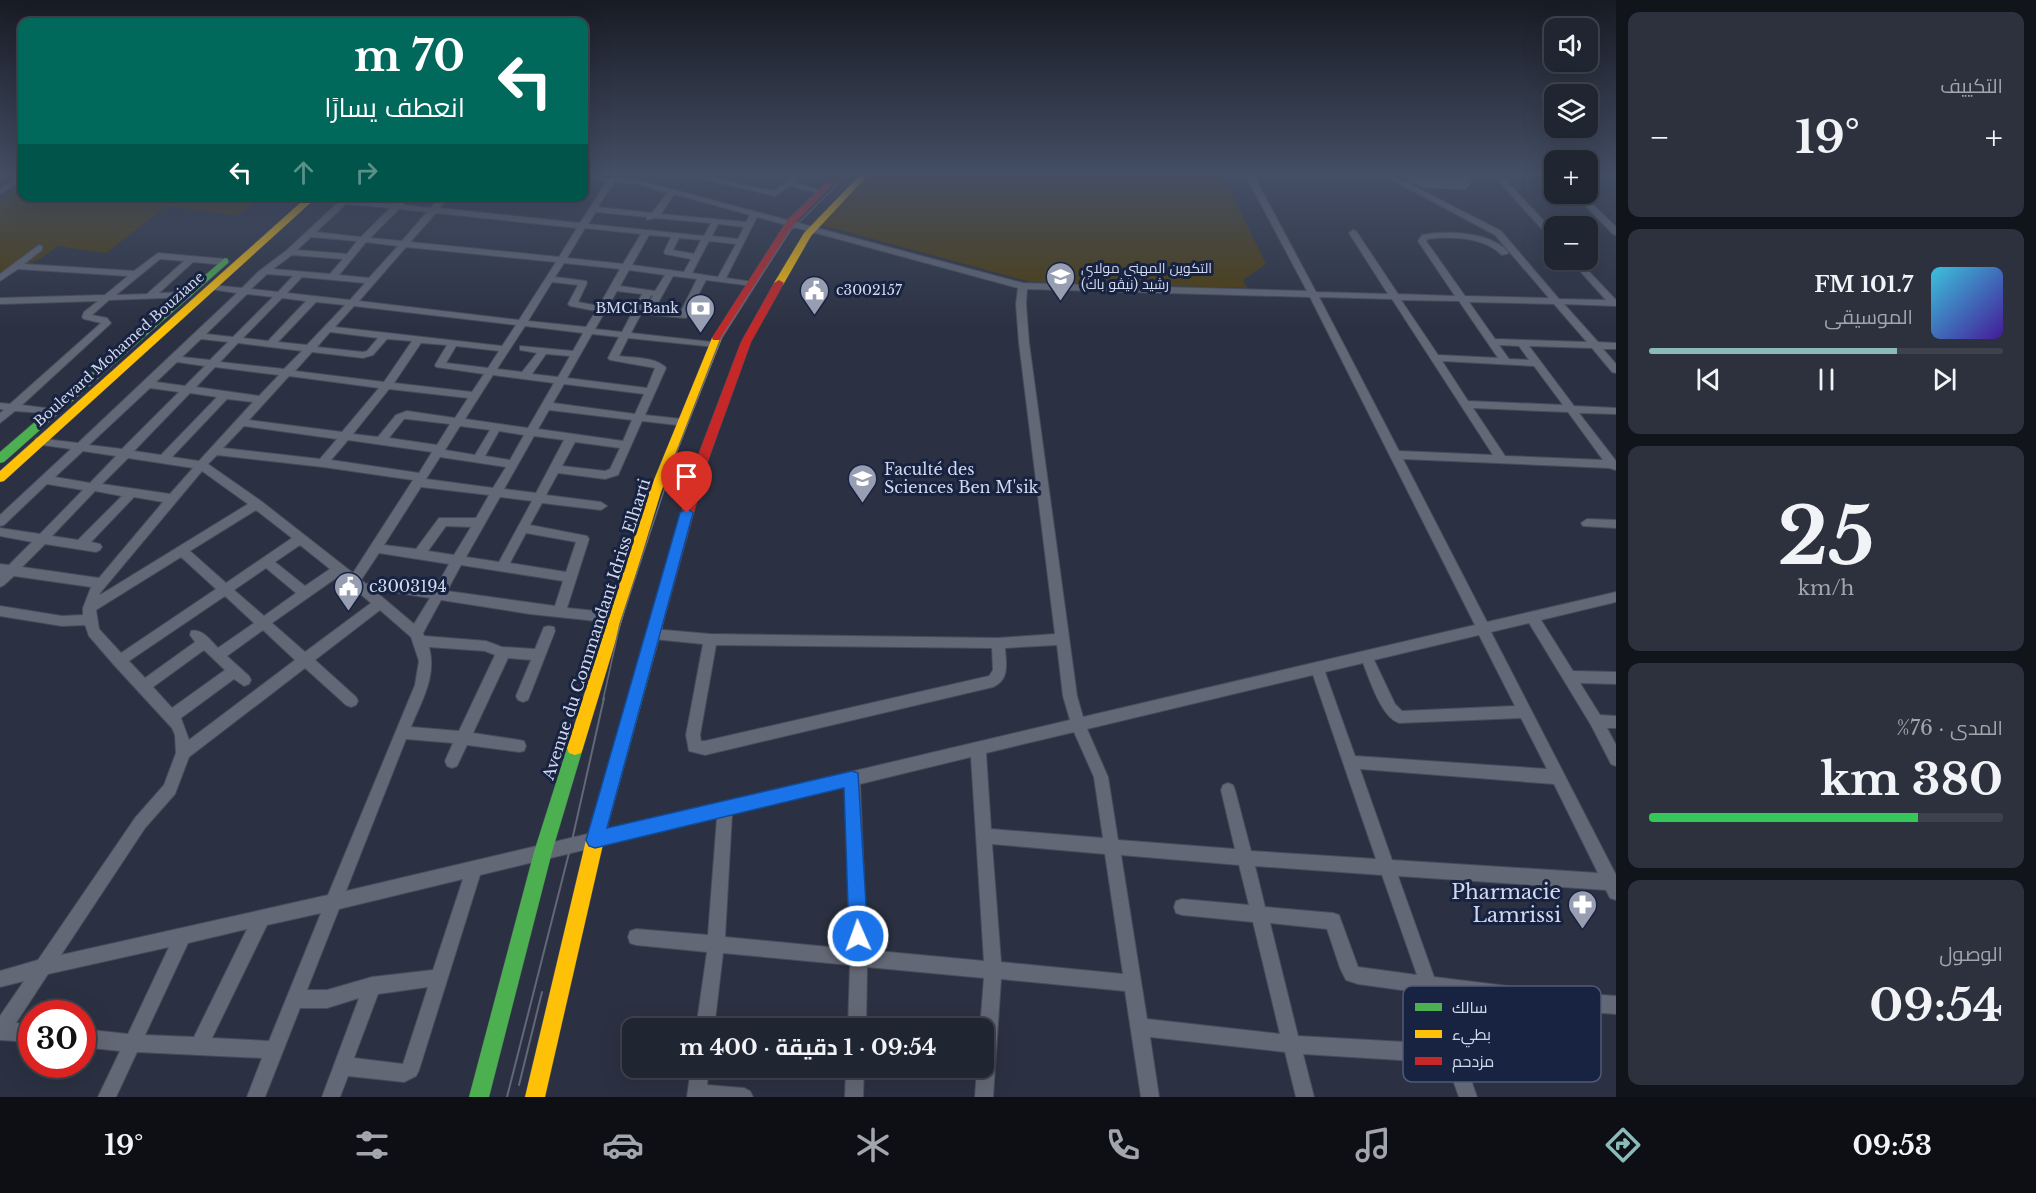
<!DOCTYPE html>
<html lang="ar">
<head>
<meta charset="utf-8">
<style>
	body { margin:0; font-family:"Libre Baskerville",Cairo,serif; background:#2d313e; color:#f1f3f6; direction:rtl; height:100vh; display:flex; flex-direction:column; font-size:22px; white-space:nowrap }
	* { box-sizing:border-box; margin:0 }
	p { font-size:20px; color:#a2a5ac }
	.icon { flex:none; width:33px; height:33px; fill:none; stroke:currentColor; stroke-width:2; stroke-linecap:round; stroke-linejoin:round }
	.map { position:relative; flex:1; overflow:hidden; direction:ltr }
	.details { display:flex; flex-direction:column; gap:12px; padding:12px; background:#12141c; width:420px }
	.details>* { flex:none }
	.guide { position:absolute; left:18px; top:18px; width:570px; height:183px; border-radius:12px; box-shadow:0 6px 24px #0002,0 0 0 2px #3d424d; direction:rtl; background:#00695c; color:#fff; overflow:hidden }
	.fabs { position:absolute; left:1544px; top:18px; display:grid; gap:12px }
	.fabs a { display:grid; place-items:center; width:54px; height:54px; border-radius:12px; background:#202532; box-shadow:0 6px 24px #0002,0 0 0 2px #3d424d; font-size:30px }
	.speed { position:absolute; left:18px; top:1000px; display:flex; gap:12px; font-size:30px; font-weight:700; text-align:center }
	.speed>* { display:grid; place-content:center; width:78px; height:78px; border-radius:50%; background:#202532; box-shadow:0 6px 24px #0002,0 0 0 2px #3d424d; line-height:1 }
	.speed .limit { border:9px solid #d22; background:#fff; color:#111 }
	.pin { position:absolute; display:grid; place-items:center; width:51px; height:51px; color:#fff; margin:-62px -26px; border-radius:50% 50% 50% 0; rotate:-45deg; box-shadow:0 0 6px #0007 }
	.pin .icon { rotate:45deg }
	.me { position:absolute; width:66px; margin:-33px; rotate:358deg; stroke-linejoin:round; filter:drop-shadow(0 0 4px #0008) }
	.turn { display:flex; align-items:center; gap:21px; height:126px; padding:0 24px; font-size:27px }
	.turn .icon { width:78px; height:78px; stroke-width:2.5 }
	.turn b { display:block; font-size:42px; line-height:51px }
	.lanes { display:flex; align-items:center; height:57px; padding:0 24px; background:#0003; justify-content:center; gap:30px; direction:ltr }
	.lanes .off { opacity:.35 }
	.big { font-size:45px; font-weight:700; line-height:1.1 }
	.details .card { flex:1; display:flex; flex-direction:column; justify-content:center; gap:9px; min-width:0; padding:0 21px; border-radius:12px; background:#2d313e }
	.details .dial { align-items:center; gap:0 }
	.dial b { font-size:78px; line-height:1 }
	.song { display:flex; align-items:center; gap:18px }
	.cover { width:72px; height:72px; border-radius:9px; background:linear-gradient(135deg,hsl(190 70% 55%),hsl(260 70% 35%)) }
	.played { height:6px; border-radius:3px; background:linear-gradient(90deg,#8bbbb9 70%,#3d424d 70%) }
	.keys { display:flex; justify-content:space-around; direction:ltr }
	.heat { display:flex; justify-content:space-between; align-items:center; font-size:33px; direction:ltr }
	.charge { height:9px; border-radius:4px; background:linear-gradient(90deg,#34c759 76%,#3d424d 0) }
	.trip { position:absolute; left:622px; top:1018px; width:372px; height:60px; border-radius:12px; background:#202532; box-shadow:0 6px 24px #0002,0 0 0 2px #3d424d; font-weight:700; line-height:60px; text-align:center; direction:rtl }
	.tabs { display:flex; height:96px; justify-content:space-around; align-items:center; background:#0d0f14; color:#a2a5ac }
	.tabs .icon { width:42px; height:42px }
	.tabs .selected { color:#8bbbb9 }
	.tabs b { font-size:27px; color:#f1f3f6 }
	main { display:flex; flex:1; min-height:0 }
	.map>svg:first-child { display:block }
</style>
</head>
<body>
<main>
<section class="details">
<div class="card"><p>التكييف</p>
<div class="heat"><a>−</a><b class="big">19°</b><a>+</a></div>
</div>
<div class="card">
<div class="song"><i class="cover"></i><div><b>101.7 FM</b><p>الموسيقى</p></div></div>
<div class="played"></div>
<div class="keys"><svg class="icon" aria-label="previous" viewBox="0 0 24 24"><path d="M18 5L8 12l10 7zM5 5v14"/></svg><svg class="icon" aria-label="pause" viewBox="0 0 24 24"><path d="M8 5v14M16 5v14"/></svg><svg class="icon" aria-label="next" viewBox="0 0 24 24"><path d="M6 5l10 7-10 7zM19 5v14"/></svg></div>
</div>
<div class="card dial"><b>25</b><p>km/h</p></div>
<div class="card"><p>المدى · 76%</p><b class="big">380 km</b><div class="charge"></div></div>
<div class="card"><p>الوصول</p><b class="big">09:54</b></div>
</section>
<div class="map">
<svg width="1616" height="1097" viewBox="0 0 1616 1097">
	<rect width="100%" height="100%" fill="#2b3142"/>
	<g fill="#4e3d09">
		<polygon points="869,176 1223,176 1266,264 1243,280 1247,288 1031,282 818,224"/>
		<polygon points="22,183 22,196 262,197 237,216 167,206 106,253 58,246 38,260 0,272 0,198"/>
	</g>
	<g fill="none" stroke-linecap="round" stroke-linejoin="round">
		<defs>
			<g id="street">
				<polygon points="19,176 22,176 22,181 0,194 0,189"/>
				<path d="M584,176L637,180L1023,283L1307,291L1246,176H1254L1316,292L1388,294L1349,233L1353,230L1356,231L1398,294L1455,296L1418,241L1422,235C1448,230 1492,232 1509,253L1502,255C1484,237 1452,236 1428,239L1426,241L1465,296L1549,298L1495,235L1385,176H1394L1501,231L1559,299L1606,300L1570,260H1578L1616,300V306L1564,304L1598,342L1616,343V349H1603L1616,364V373L1612,372L1592,348L1529,346L1574,406L1616,408V414L1579,413L1616,461V470L1609,468L1403,459L1487,622L1616,592V602L1541,620L1573,671L1616,672V684L1580,683L1600,715L1616,716V728H1607L1616,745V766L1611,764L1591,725L1529,623L1491,632L1616,875V900L1610,898L1606,890L1398,876L1434,977L1548,991L1616,996V1014L1548,1009L1441,995L1477,1097H1459L1447,1063L1303,1054L1314,1097H1296L1285,1052L1150,1037L1159,1097H1141L1125,991L1001,979L993,1097H975L977,1068H984V1029H980L984,978L867,967L866,1029H848L850,965L723,953L714,1029H696L707,952L636,945L630,943L628,937L630,931L636,929L708,935L717,818L480,875L419,1070L416,1076L404,1082L348,1076L340,1097H322L359,998L327,1008H300L265,1097H247L262,1058L137,1052L116,1097H98L120,1051L82,1047V1029L128,1034L169,947L48,974L16,1023L32,1024V1042L0,1040V1016L24,981L0,987V971L38,960L135,818L164,785L176,753L175,735L172,728L114,665L89,636L85,625L62,626L0,616V606L62,616L83,615V608L91,587L14,576L4,585L0,587V564L9,565L32,542L0,536V528L40,534L83,490L47,484L4,525L0,526V515L71,449L36,444L35,441L36,438L78,443L237,293L210,289V285L242,288L258,272L287,250L345,196H354L351,199L395,204L402,196H411L403,205L431,208L441,196H450L439,208L580,223L607,181L586,178ZM614,182L637,184L667,193L652,213L598,207ZM674,194L750,215L746,222L661,214ZM346,204L390,208L361,237L316,232ZM399,209L427,212L402,241L370,238ZM596,212L647,217V220L655,218L711,223L704,236L588,224ZM436,213L577,228L559,257L410,242ZM757,217L1018,288L1016,304L1019,343L1055,634L998,638L710,634L653,629L648,630L647,634L648,638L653,639L703,644L686,735L689,751L705,755L993,687C1010,680 1006,663 1005,648L1057,645L1063,696L1070,720L346,891L406,739L453,743L445,761L447,766L452,768L457,766L467,745L519,752L524,751L526,746L524,741L519,740L473,733L508,658L531,660L516,696L518,700L523,702L528,700L555,631L554,627L549,626L544,627L535,649L502,647L486,641L424,636L423,633L441,600L530,614L615,623L620,622L621,618L620,614L615,613L567,608L589,539L587,536L530,525L542,503L601,510L607,506L601,502L546,495L558,473L605,479L618,475L642,421L686,426L687,423L682,419L645,415L666,368C657,357 633,358 619,356L628,338L715,347V343L712,342L631,333L641,314L686,318L706,280L753,286V282L726,278ZM718,224L744,227L738,239L712,236ZM585,228L641,234L623,264L567,258ZM649,235L671,237L664,252L665,254L691,259L684,272L632,265ZM311,237L357,241L347,254L297,250ZM679,238L701,240L694,254L673,250ZM709,241L736,244L718,277L692,273ZM366,242L398,246L369,278L339,275ZM406,247L556,262L519,320L359,301ZM292,255L343,259L330,274L273,269ZM564,263L620,269L599,306L578,302L587,283L586,281L555,277ZM629,270L665,275L655,291L620,286ZM267,274L293,276L278,292L251,289ZM673,276L697,279L680,313L654,310ZM302,277L365,283L350,300L287,293ZM552,282L578,285L568,304L570,306L596,311L586,327L528,321ZM1027,289L1310,297L1475,625L1083,717L1077,696L1029,343L1026,304ZM617,291L642,294L622,332L595,329ZM247,294L273,297L233,337L206,334ZM651,295L653,296L644,309ZM1319,297L1392,299L1493,455L1399,451ZM282,298L306,301L268,341L243,338ZM1401,300L1459,301L1498,358L1438,355ZM316,302L345,305L307,345L278,342ZM1469,302L1554,304L1587,342L1495,339ZM354,306L516,325L502,346L335,327ZM525,326L583,333L573,351L520,346V350L537,353L522,372L497,369ZM330,332L378,338L367,351L363,352L317,347ZM592,334L619,337L608,358L610,360L655,368L647,388L567,378ZM201,339L228,342L210,360L182,357ZM387,339L412,341L384,382L295,371L312,352L363,358L373,355ZM238,343L302,351L284,369L220,362ZM421,343L447,345L435,365L436,367L484,374L472,392L394,383ZM1499,345L1519,346L1529,360L1509,359ZM456,346L499,351L488,368L446,363ZM546,354L570,356L558,377L532,374ZM1442,361L1534,366L1563,405L1468,401ZM177,362L205,366L185,386L156,382ZM215,367L279,375L259,396L196,387ZM493,375L554,383L528,428L465,419ZM289,376L379,388L342,432L249,420ZM564,384L644,394L635,414L553,403ZM150,388L179,392L122,449L89,445ZM389,389L468,398L455,418L407,411L396,415L378,437L353,434ZM190,393L217,397L161,455L134,451ZM227,399L253,402L199,461L172,457ZM1473,408L1568,412L1603,460L1505,456ZM549,410L632,420L623,441L538,429ZM404,419H407L450,424L437,445L389,438ZM244,426L337,439L320,459L223,448ZM460,426L490,430L475,455L445,450ZM499,431L524,435L510,460L485,456ZM534,436L564,440L536,493L504,489ZM348,440L432,452L419,473L331,460ZM575,442L620,448L610,469L605,471L562,466ZM83,451L116,456L90,483L55,477ZM217,455L323,467L413,480L353,573L261,501L208,464ZM440,457L506,467L493,488L426,479ZM128,458L193,468L170,494L102,484ZM202,471L248,504L100,595V593ZM421,487L489,495L476,518H439L416,549L384,545ZM95,491L122,496L78,540L52,536ZM134,497L163,502L99,578L22,567L45,544L96,552L100,550L102,547L100,544L91,542ZM500,497L532,501L499,562L466,557ZM256,510L292,538L226,583L190,551ZM446,526L471,527L454,555L428,551ZM526,533L576,542L566,572L510,563ZM300,545L330,569L305,586L275,562ZM379,553L449,564L435,589L379,580L366,584L361,580ZM181,557L216,589L121,653L99,629L96,610ZM461,565L563,581L555,606L447,591ZM266,568L296,593L264,616L234,590ZM339,576L371,603L305,652L272,623ZM379,590L430,598L414,624L375,591ZM225,596L254,623L218,648C211,641 202,628 191,631L190,635L195,642L145,678L129,661ZM380,610L411,637L419,661L415,685L328,895L61,955L145,828L175,794L189,757L305,668L346,705L351,707L356,705L358,701L356,697L315,660ZM263,630L295,660L189,740L181,718L234,679L244,686L249,684L251,680L249,676L227,656ZM1479,635L1515,706L1402,711L1395,704L1374,660ZM716,645L992,648L993,670L989,676L705,741H701L700,735ZM429,647L485,651L495,655L459,731L411,727C422,700 437,676 429,647ZM204,650L225,670L172,708L153,687ZM1363,663C1370,680 1381,717 1399,723L1521,718L1547,769L1355,756L1325,672ZM1313,675L1376,859L1251,851L1235,790L1233,785L1228,783L1223,785L1221,790L1235,849L1118,840L1108,777L1087,729ZM1074,732L1094,777L1103,838L991,829L986,753ZM971,757L984,961L867,950L860,784ZM1360,769L1554,784L1598,873L1392,860ZM845,787L850,949L725,937L732,814ZM992,844L1105,854L1123,974L1001,962ZM1121,855L1239,865L1249,905L1182,899L1176,901L1174,907L1176,913L1182,915L1253,922L1280,1034L1147,1019ZM1255,866L1382,875L1417,975L1358,967L1339,915L1333,913L1265,907ZM463,879L433,970L372,977L327,990H307L339,909ZM321,913L269,1041L212,1038L267,925ZM1270,923L1327,929L1340,968L1346,980L1358,984L1423,993L1441,1044L1298,1036ZM247,929L194,1037L145,1035L188,943ZM428,987L403,1064L354,1058L378,994Z"/>
				<polygon points="690,176 702,176 774,191 794,176 802,176 795,182 825,192 821,194 790,186 775,196"/>
				<polygon points="1494,176 1502,176 1554,232 1554,240 1551,239"/>
				<polygon points="1574,194 1582,194 1616,227 1616,235 1613,234"/>
				<path d="M39,245L42,246V250L24,264L134,271L158,253L225,259L229,262L225,265L193,262L159,293L187,292L192,295L190,297L109,300L92,315L107,318L111,323L109,325L22,405L53,409L57,410L58,412L57,414L15,411L0,423V413L4,410L0,409V403L10,404L101,323L84,319L82,317L84,312L98,301L0,304V298L105,295L128,276L18,269L0,281V274ZM160,259L184,261L147,294L116,295Z"/>
				<polygon points="1587,519 1616,520 1616,528 1583,526 1581,523"/>
				<polygon points="691,1068 709,1068 707,1085 744,1088 750,1091 753,1097 687,1097"/>
				<polygon points="846,1068 864,1068 863,1097 845,1097"/>
			</g>
			<g id="fast">
				<polygon points="225,258 228,259 228,263 4,462 0,463 0,452"/>
				<polygon points="575,741 581,743 583,748 552,852 489,1097 469,1097 534,852 567,748 569,743"/>
			</g>
			<g id="slow">
				<polygon points="859,176 867,176 811,236 783,285 775,285 774,283 804,233"/>
				<polygon points="308,196 318,196 4,481 0,482 0,471"/>
				<polygon points="717,335 722,338 661,492 583,748 581,753 575,755 569,753 567,748 649,492 712,338"/>
				<polygon points="657,615 662,617 664,621 604,840 545,1097 525,1097 586,840 650,621 652,617"/>
			</g>
			<g id="jam">
				<polygon points="833,176 841,176 795,223 721,340 713,340 712,338 788,219"/>
				<polygon points="779,280 784,283 751,342 709,458 664,621 662,625 657,627 652,625 650,621 697,458 741,342 774,283"/>
			</g>
		</defs>
		<use href="#street" stroke="#474c5b" stroke-width="2"/>
		<use href="#fast" stroke="#474c5b" stroke-width="1"/>
		<use href="#slow" stroke="#474c5b" stroke-width="1"/>
		<use href="#jam" stroke="#474c5b" stroke-width="1"/>
		<use href="#street" fill="#626875" fill-rule="evenodd"/>
		<use href="#fast" fill="#4caf50" fill-rule="evenodd"/>
		<use href="#slow" fill="#ffc107" fill-rule="evenodd"/>
		<use href="#jam" fill="#c62828" fill-rule="evenodd"/>
		<polyline stroke="#626875" stroke-width="1.5" points="603,700 620,624 677,451 721,338 790,231 846,176"/>
		<g stroke="#626875" stroke-width="2">
			<polyline points="519,1085 542,992"/>
			<polyline points="507,1097 571,845 604,698"/>
		</g>
	</g>
	<polygon fill="#646c78" points="1398,176 1470,176 1473,179 1466,190 1424,188"/>
	<polygon fill="#747d8c" stroke="#515862" stroke-width="1.5" points="1428,176 1470,176 1473,179 1430,176"/>
	<linearGradient id="sky" x2="0" y2="1"><stop stop-color="#181b24"/><stop offset="0.53" stop-color="#444e65"/><stop offset="1" stop-color="#444e65" stop-opacity="0"/></linearGradient>
	<rect width="1616" height="329" fill="url(#sky)"/>
	<polygon fill="#1a73e8" stroke="#114b97" stroke-width="1.5" points="687,508 693,513 607,828 852,771 858,773 868,936 865,943 858,945 852,943 849,936 844,788 595,848 589,846 586,840 680,513"/>
	<defs>
		<symbol id="school-pin" viewBox="-11 -11 22 30"><path d="M0 17L-7.5 6A9.5 9.5 0 1 1 7.5 6Z" fill="#979eb1" stroke="#182341"/><path d="M0-5L7-2L0 1L-7-2ZM-4 1L0 2.5L4 1V4Q0 6-4 4Z" fill="#fff"/></symbol>
		<symbol id="civic-pin" viewBox="-11 -11 22 30"><path d="M0 17L-7.5 6A9.5 9.5 0 1 1 7.5 6Z" fill="#979eb1" stroke="#182341"/><path d="M-.6-6.5H3V-4.5H.6V-3L4-1V1h2V6H-6V1h2V-1L-.6-3ZM-1.2 2.5V6h2.4V2.5Z" fill="#fff"/></symbol>
		<symbol id="bank-pin" viewBox="-11 -11 22 30"><path d="M0 17L-7.5 6A9.5 9.5 0 1 1 7.5 6Z" fill="#979eb1" stroke="#182341"/><path d="M-6-4H6V4H-6ZM0-2.3a2.3 2.3 0 1 0 0 4.6a2.3 2.3 0 1 0 0-4.6Z" fill="#fff"/></symbol>
		<symbol id="university-pin" viewBox="-11 -11 22 30"><path d="M0 17L-7.5 6A9.5 9.5 0 1 1 7.5 6Z" fill="#979eb1" stroke="#182341"/><path d="M0-5L7-2L0 1L-7-2ZM-4 1L0 2.5L4 1V4Q0 6-4 4Z" fill="#fff"/></symbol>
		<symbol id="pharmacy-pin" viewBox="-11 -11 22 30"><path d="M0 17L-7.5 6A9.5 9.5 0 1 1 7.5 6Z" fill="#979eb1" stroke="#182341"/><path d="M-2-6h4v4h4v4h-4v4h-4v-4h-4v-4h4Z" fill="#fff"/></symbol>
	</defs>
	<g fill-rule="evenodd">
		<use href="#school-pin" x="1044" y="260" width="33" height="45"/>
		<use href="#civic-pin" x="798" y="274" width="33" height="45"/>
		<use href="#bank-pin" x="684" y="292" width="33" height="45"/>
		<use href="#university-pin" x="846" y="462" width="33" height="45"/>
		<use href="#civic-pin" x="332" y="570" width="33" height="45"/>
		<use href="#pharmacy-pin" x="1566" y="888" width="33" height="45"/>
	</g>
	<g text-anchor="middle" stroke-width="6" stroke-linejoin="round" paint-order="stroke">
		<g font-size="14" fill="#d1d9ed" stroke="#182341" text-anchor="start">
			<text x="1081" y="273">التكوين المهني مولاي<tspan x="1081" dy="16">رشيد (نيڤو باك)</tspan></text>
			<text x="836" y="295">c3002157</text>
			<text x="679" y="313" text-anchor="end">BMCI Bank</text>
		</g>
		<g font-size="14" fill="#d1d9ed" stroke="#182341">
			<text transform="translate(119 349) rotate(-42)" y="5">Boulevard Mohamed Bouziane</text>
		</g>
		<g font-size="16" fill="#d1d9ed" stroke="#182341" text-anchor="start">
			<text x="884" y="475">Faculté des<tspan x="884" dy="18">Sciences Ben M'sik</tspan></text>
			<text x="369" y="592">c3003194</text>
		</g>
		<g font-size="16" fill="#d1d9ed" stroke="#182341">
			<text transform="translate(596 629) rotate(-72)" y="6">Avenue du Commandant Idriss Elharti</text>
		</g>
		<g font-size="20" fill="#d1d9ed" stroke="#182341" text-anchor="end">
			<text x="1561" y="899">Pharmacie<tspan x="1561" dy="23">Lamrissi</tspan></text>
		</g>
	</g>
	<rect x="1403" y="986" width="198" height="96" rx="9" fill="#182341" stroke="#505a75" stroke-width="1.5"/>
	<rect x="1415" y="1003" width="27" height="8" fill="#4caf50"/>
	<rect x="1415" y="1030" width="27" height="8" fill="#ffc107"/>
	<rect x="1415" y="1057" width="27" height="8" fill="#c62828"/>
	<g font-size="16" fill="#d1d9ed">
		<text x="1452" y="1013">سالك</text>
		<text x="1452" y="1040">بطيء</text>
		<text x="1452" y="1067">مزدحم</text>
	</g>
</svg>
<div class="fabs">
<a><svg class="icon" aria-label="sound" viewBox="0 0 24 24"><path d="M4 9h4l5-4v14l-5-4H4zM17 9q2 3 0 6"/></svg></a>
<a><svg class="icon" aria-label="layers" viewBox="0 0 24 24"><path d="M12 4l9 5-9 5-9-5zM3 14l9 5 9-5"/></svg></a>
<a>+</a>
<a>−</a>
</div>
<div class="speed"><div class="limit">30</div></div>
<div class="pin" style="left:687px;top:513px;background:#d93025"><svg class="icon" aria-label="arrive" viewBox="0 0 24 24"><path d="M6 21V4h12l-3 4 3 4H6"/></svg></div>
<svg class="me" style="left:858px;top:936px" viewBox="-20 -20 40 40"><circle r="17" fill="#1a73e8" stroke="#fff" stroke-width="3"/><path d="M0-11L8 9 0 5-8 9z" fill="#fff"/></svg>
<div class="trip">09:54 · 1 دقيقة · 400 m</div>
<div class="guide">
<div class="turn"><svg class="icon" aria-label="left" viewBox="0 0 24 24"><path d="M17 20v-9H6M10 6l-5 5 5 5"/></svg><div><b>70 m</b>انعطف يسارًا</div></div>
<div class="lanes"><svg class="icon" aria-label="left" viewBox="0 0 24 24"><path d="M17 20v-9H6M10 6l-5 5 5 5"/></svg><svg class="icon off" aria-label="ahead" viewBox="0 0 24 24"><path d="M12 20V5M6 11l6-6 6 6"/></svg><svg class="icon off" aria-label="right" viewBox="0 0 24 24"><path d="M7 20v-9h11M14 6l5 5-5 5"/></svg></div>
</div>
</div>
</main>
<nav class="tabs">
<b>09:53</b>
<svg class="icon selected" aria-label="directions" viewBox="0 0 24 24"><path d="M12 3l9 9-9 9-9-9zM9 14v-3h6M13 9l2 2-2 2"/></svg>
<svg class="icon" aria-label="music" viewBox="0 0 24 24"><path d="M9 18V5l10-2v13"/><circle cx="6" cy="18" r="3"/><circle cx="16" cy="16" r="3"/></svg>
<svg class="icon" aria-label="phone" viewBox="0 0 24 24"><path d="M5 4h4l2 5-3 2q2 4 5 5l2-3 5 2v4C11 20 4 13 5 4z"/></svg>
<svg class="icon" aria-label="climate" viewBox="0 0 24 24"><path d="M12 3v18M4 7l16 10M4 17L20 7"/></svg>
<svg class="icon" aria-label="car" viewBox="0 0 24 24"><path d="M5 17H2v-5l4-1 3-4h7l3 4 3 1v5h-3M9 17h6M6 11h13"/><circle cx="7" cy="17" r="2"/><circle cx="17" cy="17" r="2"/></svg>
<svg class="icon" aria-label="filters" viewBox="0 0 24 24"><path d="M4 7h16M4 17h16"/><circle cx="9" cy="7" r="2"/><circle cx="15" cy="17" r="2"/></svg>
<b>19°</b>
</nav>
</body>
</html>
